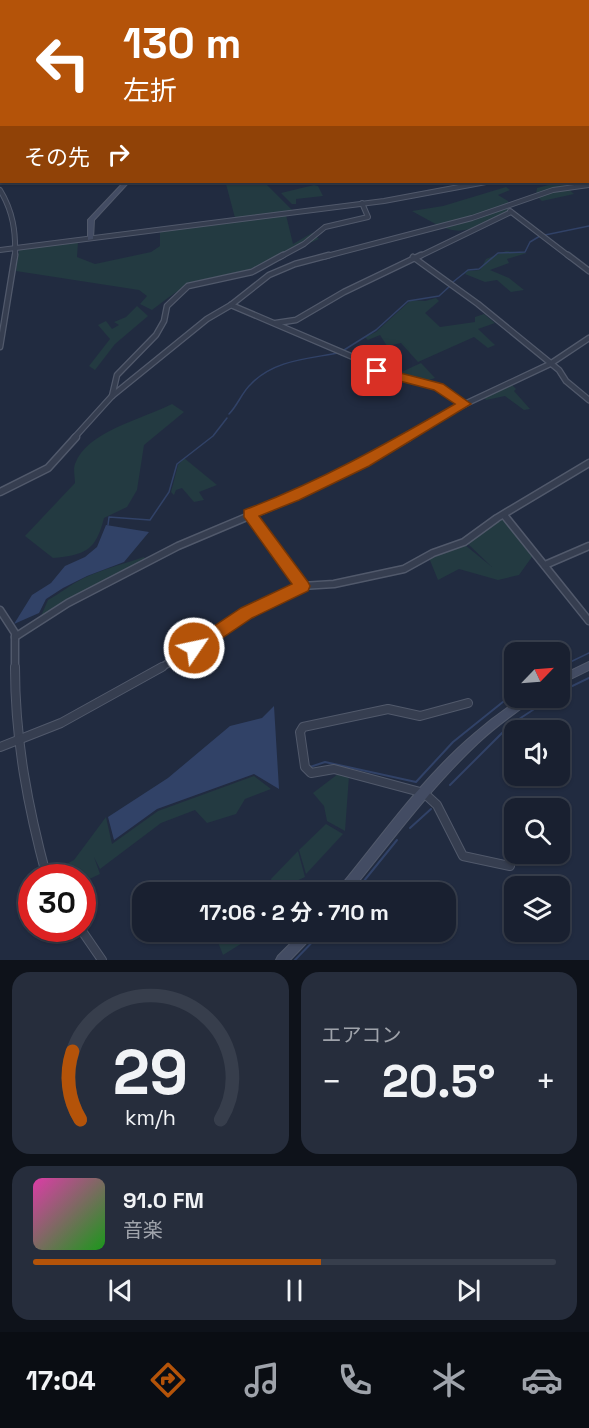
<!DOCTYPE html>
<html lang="ja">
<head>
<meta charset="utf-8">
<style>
	body { margin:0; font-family:"Space Grotesk","Noto Sans JP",sans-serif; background:#262d3c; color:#f1f3f6; height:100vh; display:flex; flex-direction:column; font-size:22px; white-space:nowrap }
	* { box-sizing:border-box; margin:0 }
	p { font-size:20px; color:#9fa3ab }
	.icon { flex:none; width:33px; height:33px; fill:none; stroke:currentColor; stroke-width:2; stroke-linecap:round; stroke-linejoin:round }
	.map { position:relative; height:960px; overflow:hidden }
	.sheet { display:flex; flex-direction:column; gap:12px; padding:12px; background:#0e121a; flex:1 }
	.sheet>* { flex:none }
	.guide { position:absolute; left:0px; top:0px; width:590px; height:183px; box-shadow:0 2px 4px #0004,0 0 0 2px #373e4c; background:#b45309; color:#fff; overflow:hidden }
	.needle { width:39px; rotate:65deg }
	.controls { position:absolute; left:504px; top:642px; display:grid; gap:12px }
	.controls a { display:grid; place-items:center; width:66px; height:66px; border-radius:12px; background:#192030; box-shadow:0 2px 4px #0004,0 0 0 2px #373e4c; font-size:30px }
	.speed { position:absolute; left:18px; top:864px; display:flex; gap:12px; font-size:30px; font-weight:700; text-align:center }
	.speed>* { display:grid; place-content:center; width:78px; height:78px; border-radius:50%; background:#192030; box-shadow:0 2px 4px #0004,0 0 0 2px #373e4c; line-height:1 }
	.speed .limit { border:9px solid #d22; background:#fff; color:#111 }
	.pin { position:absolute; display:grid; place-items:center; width:51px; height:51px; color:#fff; margin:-26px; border-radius:12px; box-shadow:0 3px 9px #0006 }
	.me { position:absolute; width:66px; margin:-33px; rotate:56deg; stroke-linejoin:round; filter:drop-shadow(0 0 4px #0008) }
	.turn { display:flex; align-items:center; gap:21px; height:126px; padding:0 24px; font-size:27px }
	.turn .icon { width:78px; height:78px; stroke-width:2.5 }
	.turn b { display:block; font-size:42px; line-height:51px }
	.then { display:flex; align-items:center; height:57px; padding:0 24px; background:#0003; gap:12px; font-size:22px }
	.big { font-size:45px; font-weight:700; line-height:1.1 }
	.sheet .card { flex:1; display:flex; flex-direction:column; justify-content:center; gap:9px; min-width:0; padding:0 21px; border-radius:18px; background:#262d3c }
	.sheet .dial { align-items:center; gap:0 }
	.dial svg { height:156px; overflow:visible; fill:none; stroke:#373e4c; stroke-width:7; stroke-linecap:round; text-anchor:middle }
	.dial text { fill:#f1f3f6; stroke:none }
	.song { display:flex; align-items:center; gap:18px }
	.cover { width:72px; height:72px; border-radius:9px; background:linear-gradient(135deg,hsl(320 70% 55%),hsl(120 70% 35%)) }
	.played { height:6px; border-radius:3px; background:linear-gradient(90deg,#b45309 55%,#373e4c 55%) }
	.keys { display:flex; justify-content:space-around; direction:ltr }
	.heat { display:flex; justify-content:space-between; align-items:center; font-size:33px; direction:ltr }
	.sheet .tiles { flex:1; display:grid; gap:12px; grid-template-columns:1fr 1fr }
	.card:last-child { grid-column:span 2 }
	.trip { position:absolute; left:132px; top:882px; width:324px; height:60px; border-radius:18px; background:#192030; box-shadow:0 2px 4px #0004,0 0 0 2px #373e4c; font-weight:700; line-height:60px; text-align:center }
	.menu { display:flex; height:96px; justify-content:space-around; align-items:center; background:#0a0d13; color:#9fa3ab }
	.menu .icon { width:42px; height:42px }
	.menu .on { color:#b45309 }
	.menu b { font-size:27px; color:#f1f3f6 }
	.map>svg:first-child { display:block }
</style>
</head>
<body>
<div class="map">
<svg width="589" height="960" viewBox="0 0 589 960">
	<rect width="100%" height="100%" fill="#212b40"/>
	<g fill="#233a41">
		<polygon points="227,182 264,182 292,210 235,218 226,184"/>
		<polygon points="560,182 572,182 565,186 574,194 542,201 536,195 537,188"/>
		<polygon points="314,185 318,186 323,196 296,199 296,204 292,204 281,193"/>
		<path d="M506,187L510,190L498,195L508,201V212C458,235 461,239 412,211L443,206Z"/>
		<path d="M286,215L293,244L312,233L319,239L225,281C194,275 175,293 152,310L140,304L147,296L139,290L16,271L19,250L78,242L77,257L95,264L151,252L160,246V230Z"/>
		<polygon points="506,251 527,253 507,259 509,263 490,270 509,278 524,290 511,292 497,280 485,282 465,274 467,271 480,270 486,259"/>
		<polygon points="436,298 439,301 425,313 440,327 475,322 475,317 484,314 495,323 478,329 495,345 488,348 474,337 418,362 401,343 387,346 380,335 368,340 365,337 376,332 411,300 425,301"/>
		<polygon points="137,306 148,316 115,344 95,370 89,366 110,339 98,325 106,321 112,329 119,325 114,322 126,317"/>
		<polygon points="421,363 435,378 423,382 397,374"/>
		<polygon points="512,385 516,389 514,391 530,409 524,410 505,396 486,400 484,397"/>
		<path d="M172,404L184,412L144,445L137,490L127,507L104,518C96,550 86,555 53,558L25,536L75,483C75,478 73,469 75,464C87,431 143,419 172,404Z"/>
		<polygon points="184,458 217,485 199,492 204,500 194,502 182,488 176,490 174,495 171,492 178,465"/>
		<polygon points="503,518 534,554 519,575 498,580 459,569 438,580 429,558 465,545 492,567 468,544"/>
		<path d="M144,557L148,563L72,597L41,616L48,600C61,593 71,584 84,578C103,569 124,564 144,557Z"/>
		<polygon points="338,774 349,776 345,831 327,821 324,806 313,793"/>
		<polygon points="254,776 271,789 245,799 236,814 207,823 195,810 161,823 100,869 94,857 100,874 83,882 82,878 53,877 51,872 74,860 106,817 112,844 158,811"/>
		<polygon points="326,824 343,834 306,874 299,850"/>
		<polygon points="298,851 305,877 275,891 271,879"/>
		<polygon points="214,932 260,932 223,955"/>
	</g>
	<g fill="#314267">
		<polygon points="106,525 149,532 124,562 87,576 63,588 46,599 39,613 14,624 32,595 51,583 65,566 85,557 97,547"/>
		<polygon points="274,706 279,789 254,774 157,809 114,840 108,817 168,778 230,726 262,718"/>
	</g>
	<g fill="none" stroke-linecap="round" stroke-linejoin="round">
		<g stroke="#314267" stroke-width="1.5">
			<polyline points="545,235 589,226"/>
			<polyline points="453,282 468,270 479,269 498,253 525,252 530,242 540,236"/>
			<polyline points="344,350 376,330 408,301 439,296 450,286"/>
			<path d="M229,414C238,405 242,392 251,384C274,360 307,359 338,353"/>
			<polyline points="108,525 109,517 150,520 169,492 177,464 213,436 227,418"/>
			<polyline points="560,667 589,653"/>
		</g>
		<g stroke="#314267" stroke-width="2">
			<polyline points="560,692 589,678"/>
			<polyline points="310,767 325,762 416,782 453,742 514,693"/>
			<polyline points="450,785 510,725 551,698"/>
			<polyline points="410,828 431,809"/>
			<polyline points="355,892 397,840"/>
			<polyline points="295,960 322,932"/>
		</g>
		<g fill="#314267" fill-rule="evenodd">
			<polygon points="62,0 66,0 61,2"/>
			<polygon points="243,0 247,0 248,2 243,2"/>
			<polygon points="439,0 445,0 437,2"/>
			<rect x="0" y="43" width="2" height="4"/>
		</g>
		<defs>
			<g id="street-far4">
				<polyline points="82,0 90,2"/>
				<polyline points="115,1 118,2"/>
				<polyline points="41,2 43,0"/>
				<polyline points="140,2 143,0"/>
				<polyline points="180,2 187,0"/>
			</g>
			<g id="street-far3">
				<polyline points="122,182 125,182"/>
				<path d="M0,190C13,211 16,232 15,257"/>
				<polyline points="510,211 570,257"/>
				<polyline points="0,250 384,201 486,182"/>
				<polyline points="280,257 304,244 325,227 368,217 362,203"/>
				<polyline points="323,257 472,218 553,190 589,185"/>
				<polyline points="418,257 511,212"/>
			</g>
			<g id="street-far2">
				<polyline points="568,255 589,271"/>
				<polyline points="413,257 478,304 559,370 566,381 589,400"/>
				<polyline points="231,305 353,357 372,369 446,390 465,404"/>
				<polyline points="276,323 296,320 344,292 421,255"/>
				<polyline points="0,347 15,255"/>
				<polyline points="112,396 117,375 156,335 164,321 167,306 188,286 252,272 283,255"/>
				<polyline points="74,438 112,396 207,319 231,305 269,275 295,264 329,255"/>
				<polyline points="406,438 465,404 550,364 589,338"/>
			</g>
			<g id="street-far1">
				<polyline points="0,492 48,468 76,437"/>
				<polyline points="249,513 302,586"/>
				<polyline points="504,515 589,621"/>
				<polyline points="545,565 589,546"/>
				<polyline points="0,610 15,633 15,669"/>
				<polyline points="15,637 68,603 178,546 294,497 364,463 409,437"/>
				<polyline points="159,669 247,613 285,593 302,586 334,584 404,569 433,553 464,542 497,518 589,463"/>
			</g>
			<g id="street">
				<path d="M15,667C15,740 28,808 47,878"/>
				<polyline points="468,703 420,716 388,709 303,727 300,732 305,767 311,773 334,769 424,793 437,805 463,856 510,866"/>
				<polyline points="0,747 61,723 162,667"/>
				<polyline points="80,928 102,960"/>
			</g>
			<g id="secondary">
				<polygon points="185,0 189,0 191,2 187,2"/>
				<rect x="588" y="24" width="1" height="2"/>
				<polygon points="124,182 129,182 94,220 93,239 88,240 88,220"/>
				<polygon points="589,662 589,670 560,684 560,676"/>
				<path d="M522,698H534L532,701C513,714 495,727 478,743C430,788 391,842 350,892H338L339,888C382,836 422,778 474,734C489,721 505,709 522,698Z"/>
				<polygon points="302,932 315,932 313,936 290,960 276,960 278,956"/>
			</g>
			<g id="highway">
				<polygon points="9,0 13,0 8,2"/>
				<polygon points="0,6 2,6 2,10 0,11"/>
				<polygon points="0,57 2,58 2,67 0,68"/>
			</g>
		</defs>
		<use href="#street-far4" stroke="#51596b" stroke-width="4.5"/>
		<use href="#street-far3" stroke="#51596b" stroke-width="6"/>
		<use href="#street-far2" stroke="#51596b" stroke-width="7"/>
		<use href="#street-far1" stroke="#51596b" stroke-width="9"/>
		<use href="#street" stroke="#51596b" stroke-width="10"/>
		<use href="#secondary" stroke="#51596b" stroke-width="2"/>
		<use href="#highway" stroke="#3e4658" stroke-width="4"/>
		<use href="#street-far4" stroke="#363e50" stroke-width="3"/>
		<use href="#street-far3" stroke="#363e50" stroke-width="4"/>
		<use href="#street-far2" stroke="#363e50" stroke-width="4.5"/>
		<use href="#street-far1" stroke="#363e50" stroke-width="6"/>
		<use href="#street" stroke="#363e50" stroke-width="8"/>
		<use href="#secondary" fill="#434c63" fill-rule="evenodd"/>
		<use href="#highway" fill="#776c52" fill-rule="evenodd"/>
	</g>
	<path fill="#b45309" stroke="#753606" stroke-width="1.5" d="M377,367L443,384L471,404L369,466L299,500L259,516L308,582L310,586L308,591L252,618L200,653L194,655L189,653L186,648L189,643L241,608L292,584L244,517V510C319,482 386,444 455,404L434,390L373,374L371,371Z"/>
</svg>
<div class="controls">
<a><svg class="needle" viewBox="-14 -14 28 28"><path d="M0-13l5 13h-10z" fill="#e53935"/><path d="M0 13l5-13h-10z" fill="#9fa3ab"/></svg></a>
<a><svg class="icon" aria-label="sound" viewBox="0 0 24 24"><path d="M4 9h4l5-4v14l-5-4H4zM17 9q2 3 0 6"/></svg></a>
<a><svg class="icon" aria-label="search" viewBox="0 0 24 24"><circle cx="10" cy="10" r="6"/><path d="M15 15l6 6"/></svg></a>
<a><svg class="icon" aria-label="layers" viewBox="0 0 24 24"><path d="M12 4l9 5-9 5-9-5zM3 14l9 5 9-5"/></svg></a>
</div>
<div class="speed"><div class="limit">30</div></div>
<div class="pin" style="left:377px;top:371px;background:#d93025"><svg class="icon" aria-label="arrive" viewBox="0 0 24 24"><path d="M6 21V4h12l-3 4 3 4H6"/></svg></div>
<svg class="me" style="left:194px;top:648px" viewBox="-20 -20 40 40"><circle r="17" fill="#b45309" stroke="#fff" stroke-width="3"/><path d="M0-11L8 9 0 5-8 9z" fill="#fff"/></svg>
<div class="trip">17:06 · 2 分 · 710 m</div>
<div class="guide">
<div class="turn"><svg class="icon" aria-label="left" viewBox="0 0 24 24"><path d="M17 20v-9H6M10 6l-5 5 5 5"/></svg><div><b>130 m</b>左折</div></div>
<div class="then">その先<svg class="icon" aria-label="right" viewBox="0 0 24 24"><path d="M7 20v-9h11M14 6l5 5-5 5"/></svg></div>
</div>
</div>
<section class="sheet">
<div class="tiles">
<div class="card dial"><svg viewBox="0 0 100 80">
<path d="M14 69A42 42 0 1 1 86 69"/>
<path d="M14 69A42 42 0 0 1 10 34" stroke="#b45309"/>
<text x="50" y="56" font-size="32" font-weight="700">29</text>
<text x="50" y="72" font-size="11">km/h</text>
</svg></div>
<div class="card"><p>エアコン</p>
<div class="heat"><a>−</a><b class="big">20.5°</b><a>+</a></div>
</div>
<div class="card">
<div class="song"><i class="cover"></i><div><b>91.0 FM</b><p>音楽</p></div></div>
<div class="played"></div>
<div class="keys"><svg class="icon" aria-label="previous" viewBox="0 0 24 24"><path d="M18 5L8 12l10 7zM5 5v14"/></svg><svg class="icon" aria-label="pause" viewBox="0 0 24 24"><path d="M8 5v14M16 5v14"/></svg><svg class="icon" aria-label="next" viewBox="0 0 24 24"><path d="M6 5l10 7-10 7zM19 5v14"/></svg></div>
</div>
</div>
</section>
<nav class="menu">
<b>17:04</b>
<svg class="icon on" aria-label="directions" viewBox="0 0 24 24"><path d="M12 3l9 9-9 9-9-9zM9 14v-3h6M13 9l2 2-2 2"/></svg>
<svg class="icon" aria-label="music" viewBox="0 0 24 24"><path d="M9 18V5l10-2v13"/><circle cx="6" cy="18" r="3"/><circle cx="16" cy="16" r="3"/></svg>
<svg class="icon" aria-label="phone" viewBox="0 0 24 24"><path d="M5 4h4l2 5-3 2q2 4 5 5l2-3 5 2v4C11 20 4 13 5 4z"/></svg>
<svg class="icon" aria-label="climate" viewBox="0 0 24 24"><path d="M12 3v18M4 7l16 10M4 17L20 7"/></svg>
<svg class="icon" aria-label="car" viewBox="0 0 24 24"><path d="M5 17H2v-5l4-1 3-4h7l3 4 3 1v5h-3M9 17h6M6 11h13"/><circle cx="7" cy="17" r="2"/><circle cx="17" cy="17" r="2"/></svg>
</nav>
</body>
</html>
